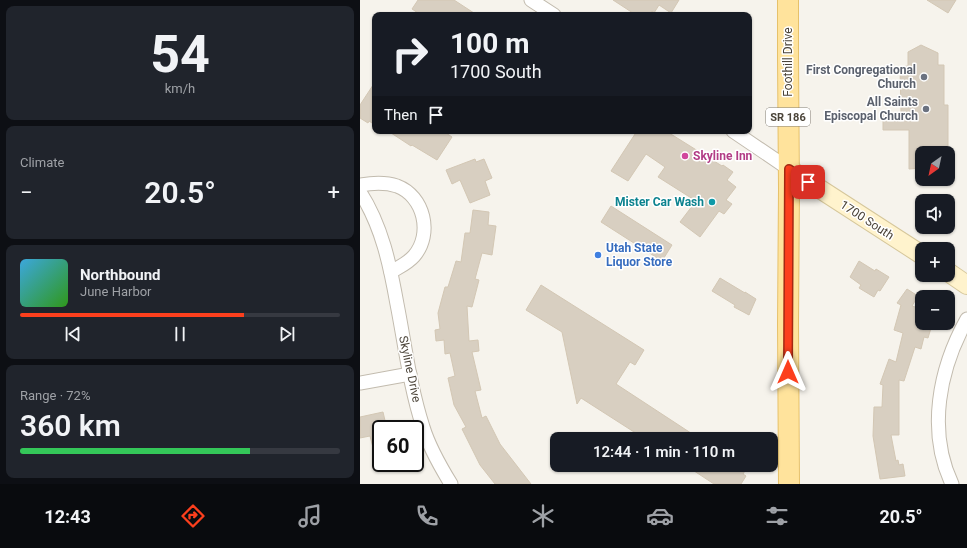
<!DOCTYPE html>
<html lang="en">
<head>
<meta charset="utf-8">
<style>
	body { margin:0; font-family:Roboto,sans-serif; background:#20242c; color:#f1f3f6; height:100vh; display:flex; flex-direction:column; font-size:15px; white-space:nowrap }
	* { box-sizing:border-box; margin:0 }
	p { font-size:13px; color:#9ea1a6 }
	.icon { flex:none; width:22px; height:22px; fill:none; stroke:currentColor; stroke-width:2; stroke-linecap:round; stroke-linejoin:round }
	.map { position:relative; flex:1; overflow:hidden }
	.side { display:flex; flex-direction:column; gap:6px; padding:6px; background:#0d0f14; width:360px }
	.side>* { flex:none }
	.banner { position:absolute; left:12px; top:12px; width:380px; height:122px; border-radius:8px; box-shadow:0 1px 3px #0004; background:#171b24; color:#f1f3f6; overflow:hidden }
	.needle { width:26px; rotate:213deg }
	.controls { position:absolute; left:555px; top:146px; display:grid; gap:8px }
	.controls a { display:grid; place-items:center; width:40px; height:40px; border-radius:8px; background:#171b24; box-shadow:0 1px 3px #0004; font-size:20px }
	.speed { position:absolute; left:12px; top:420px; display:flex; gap:8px; font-size:20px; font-weight:700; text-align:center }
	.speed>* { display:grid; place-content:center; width:52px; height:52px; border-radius:50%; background:#171b24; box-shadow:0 1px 3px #0004; line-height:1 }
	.speed .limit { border:2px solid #111; border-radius:6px; background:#fff; color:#111 }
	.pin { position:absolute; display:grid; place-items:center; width:34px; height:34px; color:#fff; margin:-17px; border-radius:8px; box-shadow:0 2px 6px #0006 }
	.me { position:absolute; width:44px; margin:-22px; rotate:0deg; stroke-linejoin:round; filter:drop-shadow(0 0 3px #0008) }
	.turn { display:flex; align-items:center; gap:14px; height:84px; padding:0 12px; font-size:18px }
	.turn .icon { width:52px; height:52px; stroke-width:2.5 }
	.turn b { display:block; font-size:28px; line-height:34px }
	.then { display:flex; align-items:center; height:38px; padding:0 12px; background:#0003; gap:8px; font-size:15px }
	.big { font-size:30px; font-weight:600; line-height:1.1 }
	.side .card { flex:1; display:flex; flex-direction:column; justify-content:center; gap:6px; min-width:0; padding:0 14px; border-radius:8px; background:#20242c }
	.side .dial { align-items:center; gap:0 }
	.dial b { font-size:52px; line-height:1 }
	.song { display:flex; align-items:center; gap:12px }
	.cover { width:48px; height:48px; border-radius:6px; background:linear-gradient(135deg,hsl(200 70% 55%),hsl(110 70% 35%)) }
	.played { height:4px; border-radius:2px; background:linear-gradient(90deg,#fc3f1d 70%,#363941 70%) }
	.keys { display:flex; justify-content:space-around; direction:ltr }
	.heat { display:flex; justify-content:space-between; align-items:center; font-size:22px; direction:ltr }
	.charge { height:6px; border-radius:3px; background:linear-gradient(90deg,#34c759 72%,#363941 0) }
	.trip { position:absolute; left:190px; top:432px; width:228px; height:40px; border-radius:8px; background:#171b24; box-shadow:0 1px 3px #0004; font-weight:600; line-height:40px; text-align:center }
	.dock { display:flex; height:64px; justify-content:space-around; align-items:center; background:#090b0e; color:#9ea1a6 }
	.dock .icon { width:28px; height:28px }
	.dock .active { color:#fc3f1d }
	.dock b { font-size:18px; color:#f1f3f6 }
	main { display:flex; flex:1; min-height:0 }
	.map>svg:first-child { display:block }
</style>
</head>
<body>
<main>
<section class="side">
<div class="card dial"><b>54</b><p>km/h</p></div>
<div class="card"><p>Climate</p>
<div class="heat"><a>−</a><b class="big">20.5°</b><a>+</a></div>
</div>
<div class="card">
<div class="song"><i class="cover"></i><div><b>Northbound</b><p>June Harbor</p></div></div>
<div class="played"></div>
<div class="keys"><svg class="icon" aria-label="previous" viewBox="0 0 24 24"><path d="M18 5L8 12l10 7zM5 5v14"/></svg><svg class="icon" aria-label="pause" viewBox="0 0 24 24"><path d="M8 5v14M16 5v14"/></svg><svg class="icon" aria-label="next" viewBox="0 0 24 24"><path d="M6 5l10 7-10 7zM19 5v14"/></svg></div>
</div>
<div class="card"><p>Range · 72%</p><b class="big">360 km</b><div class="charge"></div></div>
</section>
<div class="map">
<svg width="607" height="484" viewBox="0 0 607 484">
	<rect width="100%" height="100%" fill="#f6f3ec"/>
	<g fill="#d8cfc1" stroke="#d3c7b4">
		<polygon points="58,0 94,0 117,15 61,15 52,9"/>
		<polygon points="253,0 319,0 311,13 299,5 294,13 292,11 289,15 276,15"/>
		<polygon points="567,0 596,0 588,13"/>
		<polygon points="561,45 578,53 578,65 584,65 584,105 588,105 588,153 562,153 562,168 549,169 549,130 523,130 523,113 541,113 540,67 548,66 548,52"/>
		<polygon points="15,82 15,125 9,121 8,123 0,118 0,105"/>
		<polygon points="28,131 83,131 92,137 77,160 52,145 51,146"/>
		<polygon points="277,131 306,131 362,166 363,165 373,172 367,180 376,187 366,200 372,204 364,214 359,211 340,237 320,222 336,201 298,177 305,167 286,154 268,181 251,171"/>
		<polygon points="115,159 116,162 124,159 132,178 125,181 130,195 110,203 100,180 92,184 86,170"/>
		<polygon points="251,206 312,245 302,261 241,222"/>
		<polygon points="113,210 129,212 128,225 136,226 132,255 122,253 115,279 119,280 112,307 107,306 109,341 118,340 119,351 112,352 121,390 115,391 122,418 126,416 140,444 171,484 135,484 120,465 102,429 106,427 94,405 88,378 95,376 90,353 85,354 84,340 76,341 75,330 80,329 78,313 85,287 88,287 96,261 101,262 105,233 110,233"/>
		<polygon points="499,261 515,271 516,269 529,277 520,291 518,290 514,297 499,288 501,285 490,277"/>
		<polygon points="360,278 385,293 385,292 396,299 389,315 374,307 375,305 352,291"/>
		<polygon points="181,285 284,350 275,365 270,362 256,384 340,439 285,439 221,398 217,404 202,332 166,310"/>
		<polygon points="547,289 558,296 552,306 562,309 562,323 569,323 568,327 571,328 568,338 564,337 561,349 555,347 544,381 539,380 539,435 531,435 536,461 538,460 539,465 543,464 545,476 520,479 513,436 514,407 522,407 523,385 520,384 529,359 536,362 543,333 534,330 541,305 537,303"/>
		<polygon points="23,412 27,429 21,429 21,463 17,463 10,436 0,438 0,417"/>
		<polygon points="325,465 380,465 386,469 383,474 386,476 381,484 354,484"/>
	</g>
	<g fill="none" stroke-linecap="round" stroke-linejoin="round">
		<defs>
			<g id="street">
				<polyline points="171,0 194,15"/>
				<polyline points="373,131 429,169"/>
				<path d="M0,185C12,183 25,182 37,186C64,196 73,234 54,256C48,263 39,267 31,272"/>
				<path d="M0,192C22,226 30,265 37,304C45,345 50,387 63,427C69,447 80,466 91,484"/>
				<polyline points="0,383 50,374"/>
				<path d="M592,484C567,431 579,369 607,319"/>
			</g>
			<g id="secondary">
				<polyline points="429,169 562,255"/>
				<polyline points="588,272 607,285"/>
			</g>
			<polyline id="primary" points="428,0 428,58 429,189 428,324 429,484"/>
		</defs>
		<use href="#street" stroke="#c2bbae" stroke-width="15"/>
		<use href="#secondary" stroke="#d6c79b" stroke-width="20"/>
		<use href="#primary" stroke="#e6c16a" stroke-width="22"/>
		<use href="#street" stroke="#fff" stroke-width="13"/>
		<use href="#secondary" stroke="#fff3cd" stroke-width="18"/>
		<use href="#primary" stroke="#ffe39c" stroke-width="20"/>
	</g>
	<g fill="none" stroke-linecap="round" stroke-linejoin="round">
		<defs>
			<polyline id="route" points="428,372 429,169 448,182"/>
		</defs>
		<use href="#route" stroke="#a42913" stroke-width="10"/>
		<use href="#route" stroke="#fc3f1d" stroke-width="7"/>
	</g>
	<g fill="#6b7280" stroke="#fff" stroke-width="1.5">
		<circle cx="564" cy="77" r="4"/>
		<circle cx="566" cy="109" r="4"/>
	</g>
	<circle fill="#d1479c" stroke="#fff" stroke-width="1.5" cx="325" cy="156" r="4"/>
	<circle fill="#0f9aa8" stroke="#fff" stroke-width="1.5" cx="352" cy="202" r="4"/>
	<circle fill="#3f7fe0" stroke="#fff" stroke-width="1.5" cx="238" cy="255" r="4"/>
	<g text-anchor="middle" stroke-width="3" stroke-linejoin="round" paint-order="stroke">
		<rect fill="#fff" stroke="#817c74" stroke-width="1" x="406" y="108" width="44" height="18" rx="3"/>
		<g font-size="11" font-weight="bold" fill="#4b4439">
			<text x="428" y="121">SR 186</text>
		</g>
		<g font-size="12" fill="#4b4439" stroke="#fff">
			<text transform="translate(428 62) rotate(-90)" y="4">Foothill Drive</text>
			<text transform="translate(507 220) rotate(33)" y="4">1700 South</text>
			<text transform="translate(50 369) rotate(78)" y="4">Skyline Drive</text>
		</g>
		<g font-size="12" font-weight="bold" fill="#5b616d" stroke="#fff" text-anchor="end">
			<text x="556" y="74">First Congregational<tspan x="556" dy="14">Church</tspan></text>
			<text x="558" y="106">All Saints<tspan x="558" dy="14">Episcopal Church</tspan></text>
		</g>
		<g font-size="12" font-weight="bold" fill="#b23c85" stroke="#fff" text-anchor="start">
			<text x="333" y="160">Skyline Inn</text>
		</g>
		<g font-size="12" font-weight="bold" fill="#0d838f" stroke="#fff" text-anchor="end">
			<text x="344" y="206">Mister Car Wash</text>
		</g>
		<g font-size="12" font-weight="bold" fill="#366cbe" stroke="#fff" text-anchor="start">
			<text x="246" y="252">Utah State<tspan x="246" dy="14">Liquor Store</tspan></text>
		</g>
	</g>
</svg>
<div class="controls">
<a><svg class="needle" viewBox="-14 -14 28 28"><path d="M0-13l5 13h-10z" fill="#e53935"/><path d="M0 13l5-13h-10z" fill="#9ea1a6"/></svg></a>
<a><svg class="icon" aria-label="sound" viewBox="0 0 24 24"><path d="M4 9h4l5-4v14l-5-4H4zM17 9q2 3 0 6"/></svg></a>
<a>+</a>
<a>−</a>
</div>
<div class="speed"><div class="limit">60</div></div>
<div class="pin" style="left:448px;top:182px;background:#d93025"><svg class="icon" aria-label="arrive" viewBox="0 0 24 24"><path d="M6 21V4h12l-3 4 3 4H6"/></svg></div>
<svg class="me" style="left:428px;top:372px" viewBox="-20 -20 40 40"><path d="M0-17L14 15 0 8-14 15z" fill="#fc3f1d" stroke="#fff" stroke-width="4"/></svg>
<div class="trip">12:44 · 1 min · 110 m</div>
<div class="banner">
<div class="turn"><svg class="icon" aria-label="right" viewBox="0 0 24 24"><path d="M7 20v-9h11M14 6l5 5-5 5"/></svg><div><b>100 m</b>1700 South</div></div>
<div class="then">Then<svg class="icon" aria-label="arrive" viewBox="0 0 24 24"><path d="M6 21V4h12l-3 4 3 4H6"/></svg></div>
</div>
</div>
</main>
<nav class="dock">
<b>12:43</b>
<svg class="icon active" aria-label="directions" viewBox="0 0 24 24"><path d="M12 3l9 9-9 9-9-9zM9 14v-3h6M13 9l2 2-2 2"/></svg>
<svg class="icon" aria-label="music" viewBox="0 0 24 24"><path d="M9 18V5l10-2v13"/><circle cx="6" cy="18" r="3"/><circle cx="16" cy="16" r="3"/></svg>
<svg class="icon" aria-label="phone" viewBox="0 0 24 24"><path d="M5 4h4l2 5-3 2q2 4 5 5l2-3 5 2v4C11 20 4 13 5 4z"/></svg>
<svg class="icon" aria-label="climate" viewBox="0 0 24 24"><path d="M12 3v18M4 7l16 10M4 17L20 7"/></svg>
<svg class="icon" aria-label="car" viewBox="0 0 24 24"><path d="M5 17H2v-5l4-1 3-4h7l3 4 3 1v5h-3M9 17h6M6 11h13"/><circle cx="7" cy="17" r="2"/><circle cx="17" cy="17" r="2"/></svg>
<svg class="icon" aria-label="filters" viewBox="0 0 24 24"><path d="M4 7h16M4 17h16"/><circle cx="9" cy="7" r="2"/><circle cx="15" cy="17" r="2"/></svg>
<b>20.5°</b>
</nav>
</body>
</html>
